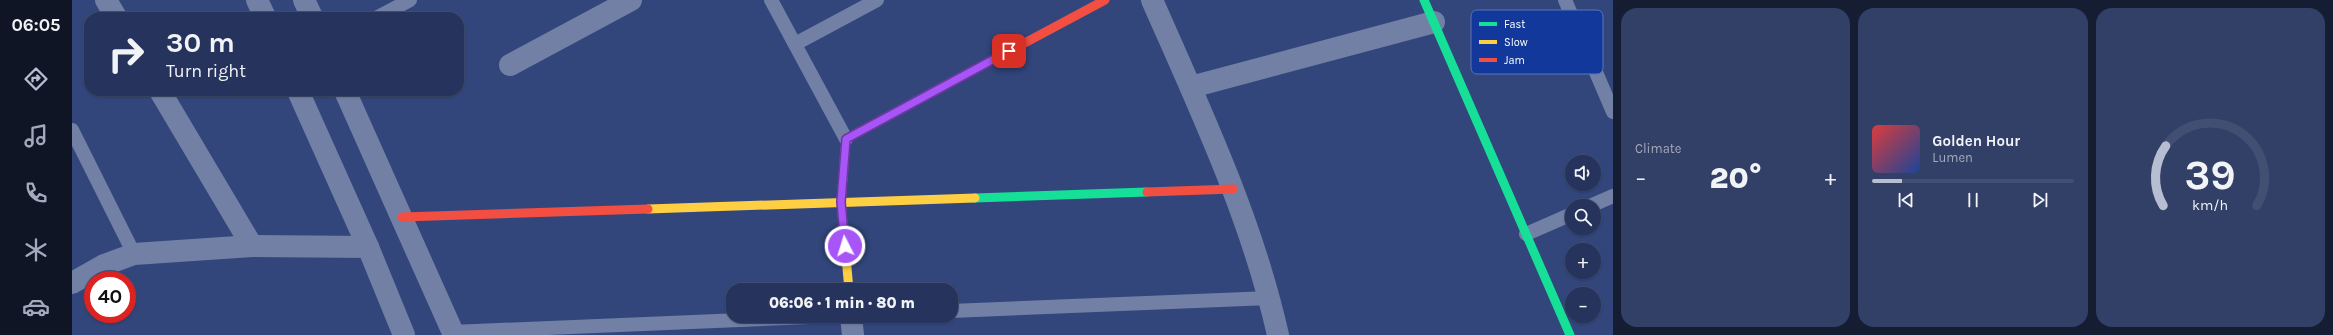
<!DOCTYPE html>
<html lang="en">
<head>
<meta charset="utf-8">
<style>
	body { margin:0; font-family:Karla,sans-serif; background:#323f66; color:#f1f3f6; height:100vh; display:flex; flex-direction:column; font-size:15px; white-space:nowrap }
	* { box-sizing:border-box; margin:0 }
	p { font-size:13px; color:#a4aabc }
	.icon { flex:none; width:22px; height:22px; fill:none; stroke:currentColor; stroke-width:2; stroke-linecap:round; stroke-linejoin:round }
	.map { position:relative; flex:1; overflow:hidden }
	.details { display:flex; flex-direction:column; gap:8px; padding:8px; background:#151d33; width:720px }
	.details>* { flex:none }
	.hud { position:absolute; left:12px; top:12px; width:380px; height:84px; border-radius:16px; box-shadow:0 1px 3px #0004,0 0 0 1px #424f72; background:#26345d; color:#f1f3f6; overflow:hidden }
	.buttons { position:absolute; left:1493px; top:155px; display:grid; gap:8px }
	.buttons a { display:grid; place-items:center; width:36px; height:36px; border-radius:50%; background:#26345d; box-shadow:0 1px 3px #0004,0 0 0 1px #424f72; font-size:20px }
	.speed { position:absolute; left:12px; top:271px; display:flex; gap:8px; font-size:20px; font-weight:700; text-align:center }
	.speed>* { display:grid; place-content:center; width:52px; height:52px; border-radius:50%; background:#26345d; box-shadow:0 1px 3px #0004,0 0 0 1px #424f72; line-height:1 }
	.speed .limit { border:6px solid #d22; background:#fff; color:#111 }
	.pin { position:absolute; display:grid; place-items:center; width:34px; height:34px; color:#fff; margin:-17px; border-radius:8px; box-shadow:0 2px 6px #0006 }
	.me { position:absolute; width:44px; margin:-22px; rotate:355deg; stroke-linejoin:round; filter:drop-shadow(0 0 3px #0008) }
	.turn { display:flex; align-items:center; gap:14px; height:84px; padding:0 16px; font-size:18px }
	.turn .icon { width:52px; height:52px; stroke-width:2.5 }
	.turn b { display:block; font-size:28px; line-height:34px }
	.big { font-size:30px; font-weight:800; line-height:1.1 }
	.details .widget { flex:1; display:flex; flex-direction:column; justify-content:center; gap:6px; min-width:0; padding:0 14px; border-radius:16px; background:#323f66 }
	.details .dial { align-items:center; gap:0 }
	.dial svg { height:104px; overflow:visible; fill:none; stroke:#424f72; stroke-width:7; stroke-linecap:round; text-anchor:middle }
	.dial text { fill:#f1f3f6; stroke:none }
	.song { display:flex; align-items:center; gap:12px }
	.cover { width:48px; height:48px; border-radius:6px; background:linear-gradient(135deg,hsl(0 70% 55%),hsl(220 70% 35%)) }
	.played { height:4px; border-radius:2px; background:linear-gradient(90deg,#b7bed1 15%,#424f72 15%) }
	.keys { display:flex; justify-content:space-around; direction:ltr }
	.heat { display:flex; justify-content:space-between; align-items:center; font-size:22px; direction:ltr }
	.details .tiles { flex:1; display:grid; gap:8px; grid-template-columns:repeat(3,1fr) }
	.trip { position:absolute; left:654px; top:283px; width:232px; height:40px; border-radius:16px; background:#26345d; box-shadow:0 1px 3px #0004,0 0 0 1px #424f72; font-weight:800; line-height:40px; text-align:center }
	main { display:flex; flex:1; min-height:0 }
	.dock { display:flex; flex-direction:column; width:72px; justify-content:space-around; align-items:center; background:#0f1525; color:#a4aabc }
	.dock .icon { width:28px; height:28px }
	.dock .on { color:#b7bed1 }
	.dock b { font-size:18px; color:#f1f3f6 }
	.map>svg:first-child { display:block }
</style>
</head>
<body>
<main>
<nav class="dock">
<b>06:05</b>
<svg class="icon on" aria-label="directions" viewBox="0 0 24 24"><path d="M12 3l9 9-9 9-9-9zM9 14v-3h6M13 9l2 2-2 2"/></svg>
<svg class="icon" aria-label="music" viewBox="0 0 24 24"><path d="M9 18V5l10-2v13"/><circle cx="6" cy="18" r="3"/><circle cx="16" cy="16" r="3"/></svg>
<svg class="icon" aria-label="phone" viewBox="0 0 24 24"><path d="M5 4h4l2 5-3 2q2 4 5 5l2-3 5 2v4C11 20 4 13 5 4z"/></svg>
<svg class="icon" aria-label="climate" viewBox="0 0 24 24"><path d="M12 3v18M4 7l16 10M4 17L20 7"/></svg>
<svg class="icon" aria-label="car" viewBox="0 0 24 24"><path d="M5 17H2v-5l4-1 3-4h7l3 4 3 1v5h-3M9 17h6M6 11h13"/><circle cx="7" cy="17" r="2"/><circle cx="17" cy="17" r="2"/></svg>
</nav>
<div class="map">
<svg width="1541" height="335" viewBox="0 0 1541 335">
	<rect width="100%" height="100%" fill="#32467c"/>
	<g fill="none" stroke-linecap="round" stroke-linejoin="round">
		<g stroke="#7280a6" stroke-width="14">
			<polyline points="699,0 774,139"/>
			<polyline points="1493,0 1541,112"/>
			<polyline points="306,17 338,0"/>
			<polyline points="723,44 805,0"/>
			<polyline points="0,130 62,254"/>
			<polyline points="1518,206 1541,196"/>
			<polyline points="1454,234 1500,214"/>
			<polyline points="879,311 1198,298"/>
			<polyline points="380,332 762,316"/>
		</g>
		<g stroke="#7280a6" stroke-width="22">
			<polyline points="34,0 44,17"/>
			<polyline points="185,0 193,17"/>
			<polyline points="232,0 240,17"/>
			<path d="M1080,0C1128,109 1180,219 1206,335"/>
			<polyline points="438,65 559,0"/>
			<polyline points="1119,87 1362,22"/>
			<polyline points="88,91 180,246"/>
			<polyline points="226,91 296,247 332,335"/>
			<polyline points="273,91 382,335"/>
			<polyline points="0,283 32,265 62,254 180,246 296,247"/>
			<polyline points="779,316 781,335"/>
		</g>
		<g stroke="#16e098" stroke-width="9">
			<polyline points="1352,0 1498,335"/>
			<polyline points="903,198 1075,192"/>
		</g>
		<g stroke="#ffcf43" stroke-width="9">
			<polyline points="576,209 903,198"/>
			<polyline points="777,290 769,202 774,139 872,86"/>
		</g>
		<g stroke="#f24e42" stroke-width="9">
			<polyline points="872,86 1033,0"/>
			<polyline points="1075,192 1161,189"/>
			<polyline points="330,217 576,209"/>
		</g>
	</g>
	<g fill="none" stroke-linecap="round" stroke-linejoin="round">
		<defs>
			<polyline id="route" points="773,246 769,202 774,139 937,51"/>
		</defs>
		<use href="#route" stroke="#6d37a1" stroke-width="10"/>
		<use href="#route" stroke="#a855f7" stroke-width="7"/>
	</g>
	<rect x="1399" y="10" width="132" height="64" rx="6" fill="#12389c" stroke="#5974ba" stroke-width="1"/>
	<rect x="1407" y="22" width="18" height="4" fill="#16e098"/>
	<rect x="1407" y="40" width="18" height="4" fill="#ffcf43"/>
	<rect x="1407" y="58" width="18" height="4" fill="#f24e42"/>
	<g font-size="11" fill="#fff">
		<text x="1432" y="28">Fast</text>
		<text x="1432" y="46">Slow</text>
		<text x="1432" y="64">Jam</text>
	</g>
</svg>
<div class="buttons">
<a><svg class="icon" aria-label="sound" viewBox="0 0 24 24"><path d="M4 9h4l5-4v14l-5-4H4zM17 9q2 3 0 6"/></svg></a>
<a><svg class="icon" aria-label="search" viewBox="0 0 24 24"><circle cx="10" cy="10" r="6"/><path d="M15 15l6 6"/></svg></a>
<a>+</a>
<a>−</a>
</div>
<div class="speed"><div class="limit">40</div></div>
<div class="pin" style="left:937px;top:51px;background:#d93025"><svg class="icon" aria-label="arrive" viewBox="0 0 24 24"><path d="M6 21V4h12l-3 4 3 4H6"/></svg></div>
<svg class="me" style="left:773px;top:246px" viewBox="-20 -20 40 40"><circle r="17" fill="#a855f7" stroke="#fff" stroke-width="3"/><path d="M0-11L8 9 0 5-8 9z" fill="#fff"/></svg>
<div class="trip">06:06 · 1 min · 80 m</div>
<div class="hud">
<div class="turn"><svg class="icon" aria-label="right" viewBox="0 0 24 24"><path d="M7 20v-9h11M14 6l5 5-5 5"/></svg><div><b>30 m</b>Turn right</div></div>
</div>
</div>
<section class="details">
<div class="tiles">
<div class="widget"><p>Climate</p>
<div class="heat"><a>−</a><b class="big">20°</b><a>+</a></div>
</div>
<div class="widget">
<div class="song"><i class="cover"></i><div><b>Golden Hour</b><p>Lumen</p></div></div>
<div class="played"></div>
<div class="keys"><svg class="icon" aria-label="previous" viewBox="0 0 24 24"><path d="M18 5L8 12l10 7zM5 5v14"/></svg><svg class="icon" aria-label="pause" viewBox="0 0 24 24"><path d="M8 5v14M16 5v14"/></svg><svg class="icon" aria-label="next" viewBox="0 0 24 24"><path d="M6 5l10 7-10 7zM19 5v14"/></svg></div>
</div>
<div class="widget dial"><svg viewBox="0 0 100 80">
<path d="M14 69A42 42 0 1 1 86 69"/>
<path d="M14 69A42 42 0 0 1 16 23" stroke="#b7bed1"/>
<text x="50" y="56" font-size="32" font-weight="700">39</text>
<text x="50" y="72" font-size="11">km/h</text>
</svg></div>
</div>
</section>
</main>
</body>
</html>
